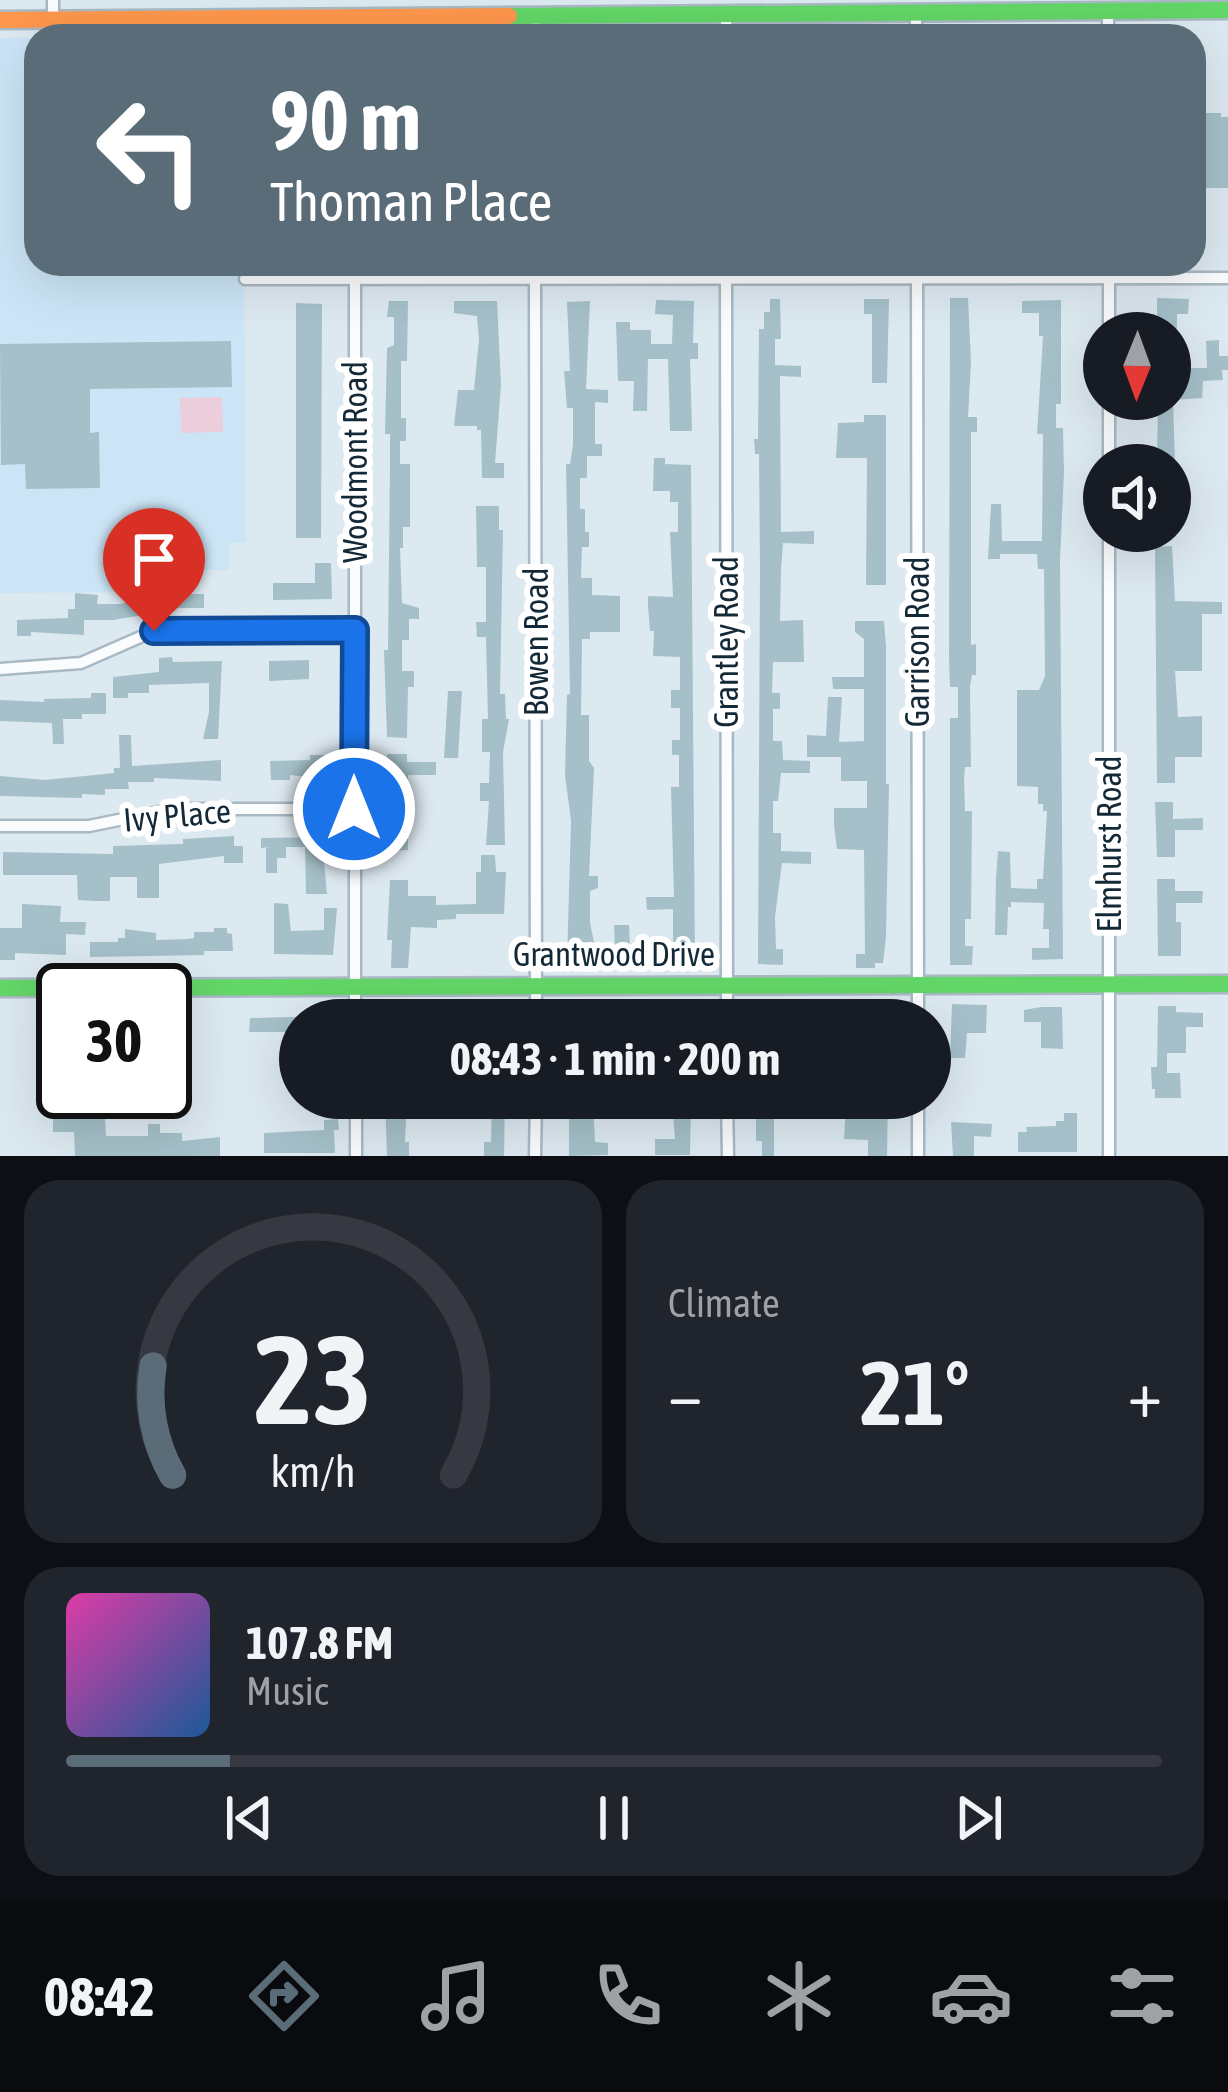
<!DOCTYPE html>
<html lang="en">
<head>
<meta charset="utf-8">
<style>
	body { margin:0; font-family:"Asap Condensed",sans-serif; background:#20242c; color:#f1f3f6; height:100vh; display:flex; flex-direction:column; font-size:45px; white-space:nowrap }
	* { box-sizing:border-box; margin:0 }
	p { font-size:39px; color:#9ea1a6 }
	.icon { flex:none; width:66px; height:66px; fill:none; stroke:currentColor; stroke-width:2; stroke-linecap:round; stroke-linejoin:round }
	.map { position:relative; height:1156px; overflow:hidden }
	.drawer { display:flex; flex-direction:column; gap:24px; padding:24px; background:#0d0f14; flex:1 }
	.drawer>* { flex:none }
	.top-card { position:absolute; left:24px; top:24px; width:1182px; height:252px; border-radius:36px; box-shadow:0 12px 48px #0002; background:#5a6c78; color:#fff; overflow:hidden }
	.needle { width:78px; rotate:181deg }
	.fabs { position:absolute; left:1083px; top:312px; display:grid; gap:24px }
	.fabs a { display:grid; place-items:center; width:108px; height:108px; border-radius:50%; background:#171b24; box-shadow:0 12px 48px #0002; font-size:60px }
	.speed { position:absolute; left:36px; top:963px; display:flex; gap:24px; font-size:60px; font-weight:700; text-align:center }
	.speed>* { display:grid; place-content:center; width:156px; height:156px; border-radius:50%; background:#171b24; box-shadow:0 12px 48px #0002; line-height:1 }
	.speed .limit { border:6px solid #111; border-radius:18px; background:#fff; color:#111 }
	.pin { position:absolute; display:grid; place-items:center; width:102px; height:102px; color:#fff; margin:-123px -51px; border-radius:50% 50% 50% 0; rotate:-45deg; box-shadow:0 0 12px #0007 }
	.pin .icon { rotate:45deg }
	.me { position:absolute; width:132px; margin:-66px; rotate:0deg; stroke-linejoin:round; filter:drop-shadow(0 0 9px #0008) }
	.turn { display:flex; align-items:center; gap:42px; height:252px; padding:0 48px; font-size:54px }
	.turn .icon { width:156px; height:156px; stroke-width:2.5 }
	.turn b { display:block; font-size:84px; line-height:102px }
	.big { font-size:90px; font-weight:700; line-height:1.1 }
	.drawer .tile { flex:1; display:flex; flex-direction:column; justify-content:center; gap:18px; min-width:0; padding:0 42px; border-radius:36px; background:#20242c }
	.drawer .dial { align-items:center; gap:0 }
	.dial svg { height:312px; overflow:visible; fill:none; stroke:#363941; stroke-width:7; stroke-linecap:round; text-anchor:middle }
	.dial text { fill:#f1f3f6; stroke:none }
	.song { display:flex; align-items:center; gap:36px }
	.cover { width:144px; height:144px; border-radius:18px; background:linear-gradient(135deg,hsl(320 70% 55%),hsl(210 70% 35%)) }
	.played { height:12px; border-radius:6px; background:linear-gradient(90deg,#5a6c78 15%,#363941 15%) }
	.keys { display:flex; justify-content:space-around; direction:ltr }
	.heat { display:flex; justify-content:space-between; align-items:center; font-size:66px; direction:ltr }
	.drawer .tiles { flex:1; display:grid; gap:24px; grid-template-columns:1fr 1fr }
	.tile:last-child { grid-column:span 2 }
	.trip { position:absolute; left:279px; top:999px; width:672px; height:120px; border-radius:60px; background:#171b24; box-shadow:0 12px 48px #0002; font-weight:700; line-height:120px; text-align:center }
	.tabs { display:flex; height:192px; justify-content:space-around; align-items:center; background:#090b0e; color:#9ea1a6 }
	.tabs .icon { width:84px; height:84px }
	.tabs .active { color:#5a6c78 }
	.tabs b { font-size:54px; color:#f1f3f6 }
	.map>svg:first-child { display:block }
</style>
</head>
<body>
<div class="map">
<svg width="1228" height="1156" viewBox="0 0 1228 1156">
	<rect width="100%" height="100%" fill="#dde9f1"/>
	<polygon fill="#cce5f6" points="0,38 36,38 36,264 244,264 246,542 229,543 229,570 176,570 175,592 0,593"/>
	<polygon fill="#ebcddc" points="222,397 223,432 181,433 180,398"/>
	<g fill="#a5c0c9">
		<polygon points="1194,113 1221,113 1221,117 1228,117 1228,188 1194,188"/>
		<polygon points="950,298 968,298 971,363 968,417 977,417 977,432 971,432 971,645 976,644 976,675 972,675 970,687 971,767 965,767 964,779 965,811 972,811 971,919 965,919 965,946 973,946 972,965 950,965 950,718 958,718 958,687 950,687 949,659"/>
		<polygon points="1157,298 1189,299 1188,314 1177,314 1177,333 1157,333"/>
		<polygon points="770,299 780,299 781,339 775,339 775,365 801,366 801,377 780,376 781,532 814,531 814,544 783,543 781,570 780,621 803,620 804,662 773,662 772,693 780,693 780,709 773,709 773,741 782,741 783,760 810,761 810,773 781,773 778,801 773,801 773,833 781,833 781,851 811,852 811,864 782,863 775,917 776,949 783,949 783,965 758,964 760,570 759,454 755,454 754,439 758,439 759,329 764,329 764,312 770,312"/>
		<polygon points="864,299 889,299 887,383 872,383 872,314 864,314"/>
		<polygon points="656,300 694,301 693,343 698,343 698,359 690,359 692,431 670,431 668,359 648,359 647,411 633,411 634,381 618,381 616,322 630,322 630,330 651,330 651,344 672,344 673,315 655,314"/>
		<polygon points="1061,300 1061,404 1056,404 1056,428 1063,428 1064,472 1060,560 1063,959 1032,960 1032,948 1049,948 1049,929 1043,929 1044,903 1011,902 1011,907 1008,907 1007,935 995,935 996,878 998,851 1010,852 1011,888 1037,889 1037,879 1043,879 1047,811 1043,811 1043,804 1038,804 1038,787 1017,786 1017,690 1039,690 1045,676 1044,569 1038,569 1037,554 1000,554 1000,559 988,559 991,504 1001,504 1002,541 1042,541 1043,434 1037,434 1043,336 1039,336 1039,313 1022,313 1022,301"/>
		<polygon points="389,301 408,301 407,361 401,361 401,418 406,418 406,441 400,441 400,464 410,464 410,527 403,527 403,548 400,548 402,603 419,608 419,619 409,619 409,640 402,640 402,671 414,671 414,687 408,687 407,738 387,737 384,650 388,650 390,464 390,434 385,434 387,348 394,345 394,317 387,317"/>
		<polygon points="454,301 497,301 501,385 495,463 504,463 504,478 482,478 481,430 477,430 477,426 454,426 458,390 474,390 479,339 477,316 454,313"/>
		<polygon points="590,301 586,389 608,390 608,403 595,402 595,444 602,444 602,456 587,456 587,478 580,478 580,509 585,509 585,532 589,532 589,547 582,547 581,578 592,578 592,595 620,596 620,632 590,632 590,639 582,639 581,715 589,715 589,761 594,768 589,876 598,876 598,888 590,891 590,923 595,947 615,946 614,925 629,925 630,947 646,947 646,962 567,961 571,821 565,775 567,695 570,694 566,464 570,464 573,445 573,408 567,408 564,371 570,371 567,302"/>
		<polygon points="296,303 322,304 321,538 296,538"/>
		<polygon points="1219,340 1219,356 1228,356 1228,370 1222,370 1223,380 1203,381 1202,398 1173,400 1175,463 1157,463 1158,399 1170,399 1170,368 1207,368 1206,341"/>
		<polygon points="231,341 232,387 90,389 90,433 99,432 100,488 26,489 25,464 1,465 0,344"/>
		<polygon points="864,415 886,415 886,585 866,585 867,458 836,458 838,423 864,422"/>
		<polygon points="654,458 665,458 665,464 691,465 695,961 673,961 673,909 647,910 646,897 674,897 671,787 679,787 679,755 672,755 672,740 680,740 680,708 671,708 671,690 680,690 680,657 653,656 654,631 650,631 648,606 648,596 673,597 670,532 678,532 678,502 670,502 670,491 653,491"/>
		<polygon points="476,506 499,506 499,530 503,530 500,694 505,694 506,719 509,719 503,752 505,845 486,845 489,801 480,801 480,783 489,783 490,752 482,752 482,719 488,719 486,637 477,637 476,622 486,622 486,567 477,567"/>
		<polygon points="1172,546 1175,601 1222,602 1222,614 1202,614 1202,671 1175,671 1178,717 1202,716 1202,757 1175,757 1175,783 1157,783 1155,547"/>
		<polygon points="315,563 331,563 332,599 273,600 273,583 315,583"/>
		<polygon points="75,593 98,595 97,604 120,604 159,594 204,594 204,608 148,608 149,614 113,620 84,620 84,635 31,632 31,636 17,636 17,620 68,618 68,609 75,609"/>
		<polygon points="855,621 884,621 886,646 886,784 889,784 886,937 883,963 875,963 875,968 856,968 856,954 865,954 864,850 837,849 834,826 834,808 867,808 867,781 841,781 841,757 807,757 807,735 826,736 828,697 842,697 839,742 864,741 864,689 833,689 832,677 864,677 864,639 855,632"/>
		<polygon points="172,657 173,662 222,661 218,739 203,739 209,712 209,683 149,685 149,693 128,693 128,698 113,698 113,677 159,672 159,658"/>
		<polygon points="309,660 309,679 269,681 269,661"/>
		<polygon points="448,691 462,691 458,758 444,758"/>
		<polygon points="91,693 106,693 106,714 82,714 82,719 63,719 64,744 53,744 52,723 0,721 0,700 44,702 44,699 91,698"/>
		<polygon points="119,735 131,735 132,766 221,760 221,781 154,778 154,782 128,782 129,789 105,789 105,795 82,794 82,798 0,796 0,776 45,780 114,773 114,768 120,768"/>
		<polygon points="387,754 407,754 407,762 436,762 436,775 408,775 408,850 388,851"/>
		<polygon points="310,755 328,755 329,779 290,775 290,780 271,780 270,761 310,760"/>
		<polygon points="1155,802 1173,802 1173,819 1203,818 1203,830 1175,830 1175,857 1157,857"/>
		<polygon points="234,836 234,846 243,846 243,863 224,863 224,856 159,864 159,898 137,898 137,877 110,877 110,901 96,901 78,900 77,875 3,875 3,852 113,854 113,846 183,844 183,839"/>
		<polygon points="327,837 327,852 323,852 327,894 306,894 305,847 286,847 286,858 277,858 277,873 266,873 266,848 271,847 261,848 261,838"/>
		<polygon points="481,855 495,855 496,872 506,872 504,914 456,914 456,919 437,920 437,928 411,927 408,968 391,968 392,940 387,940 390,880 408,880 408,896 436,896 436,905 476,904 476,872 481,872"/>
		<polygon points="1157,879 1175,879 1175,891 1203,891 1202,903 1176,903 1176,922 1181,922 1181,956 1158,956"/>
		<polygon points="274,903 288,904 291,931 324,930 324,908 337,908 333,955 274,954"/>
		<polygon points="22,904 61,906 60,922 86,922 85,935 66,934 66,955 15,953 15,960 0,960 0,928 22,928"/>
		<polygon points="214,928 227,928 227,933 232,934 233,951 204,951 204,955 90,957 90,942 118,942 118,938 125,938 125,929 156,933 156,940 188,939 194,938 194,932 214,932"/>
		<polygon points="952,1004 987,1005 986,1033 967,1033 965,1058 950,1058"/>
		<polygon points="1158,1006 1176,1006 1176,1012 1203,1013 1203,1027 1186,1027 1186,1053 1167,1053 1167,1073 1180,1073 1181,1098 1155,1098 1155,1089 1152,1089 1151,1067 1157,1067"/>
		<polygon points="1041,1007 1062,1007 1063,1049 1041,1048 1041,1022 1024,1022 1024,1010"/>
		<polygon points="289,1017 300,1017 300,1032 249,1032 250,1018"/>
		<polygon points="50,1032 61,1032 63,1063 58,1062 55,1100 66,1100 66,1110 91,1110 91,1115 105,1115 106,1136 148,1136 148,1124 160,1124 160,1133 182,1133 182,1141 220,1137 220,1156 75,1156 74,1132 53,1132 53,1101 45,1097"/>
		<polygon points="385,1098 407,1098 405,1142 409,1142 409,1156 387,1156"/>
		<polygon points="492,1098 505,1098 504,1156 484,1156 484,1142 491,1142"/>
		<polygon points="569,1098 593,1099 595,1142 608,1143 608,1155 569,1156"/>
		<polygon points="672,1098 691,1098 690,1155 655,1155 655,1139 675,1139"/>
		<polygon points="765,1098 774,1098 774,1156 762,1156 762,1141 756,1141 756,1118 764,1118"/>
		<polygon points="869,1098 888,1098 887,1156 868,1156 868,1140 844,1139 846,1106 869,1106"/>
		<polygon points="1064,1113 1077,1113 1077,1152 1018,1152 1018,1132 1027,1132 1026,1127 1056,1126 1056,1121 1064,1121"/>
		<polygon points="338,1119 339,1130 334,1130 335,1153 264,1153 264,1133 324,1130 324,1120"/>
		<polygon points="951,1122 992,1124 991,1137 974,1136 974,1156 953,1156"/>
	</g>
	<g fill="none" stroke-linecap="round" stroke-linejoin="round">
		<defs>
			<g id="street">
				<polyline points="53,0 53,19"/>
				<polyline points="1108,10 1108,36"/>
				<polyline points="916,12 916,36"/>
				<polyline points="726,13 726,36"/>
				<polyline points="355,17 355,36"/>
				<polyline points="536,36 536,15"/>
				<polyline points="355,264 355,1020"/>
				<polyline points="535,264 536,1020"/>
				<polyline points="726,264 727,1020"/>
				<polyline points="917,264 918,1020"/>
				<polyline points="1109,264 1109,333"/>
				<polyline points="245,279 1228,278"/>
				<polyline points="1109,399 1109,465"/>
				<polyline points="0,669 81,663 154,631 355,630"/>
				<polyline points="0,826 89,826 173,809 354,809"/>
				<polyline points="356,1098 356,1156"/>
				<polyline points="727,1098 728,1156"/>
				<polyline points="918,1098 918,1156"/>
				<polyline points="535,1156 536,1098"/>
				<polyline points="1109,1156 1109,531"/>
			</g>
			<g id="fast">
				<polyline points="509,16 1228,10"/>
				<polyline points="0,988 1228,984"/>
			</g>
			<polyline id="slow" points="0,20 509,16"/>
		</defs>
		<use href="#street" stroke="#a9b9c3" stroke-width="15"/>
		<use href="#fast" stroke="#a9b9c3" stroke-width="21"/>
		<use href="#slow" stroke="#a9b9c3" stroke-width="21"/>
		<use href="#street" stroke="#fafcfd" stroke-width="10"/>
		<use href="#fast" stroke="#63d668" stroke-width="16"/>
		<use href="#slow" stroke="#ff974d" stroke-width="16"/>
	</g>
	<g fill="none" stroke-linecap="round" stroke-linejoin="round">
		<defs>
			<polyline id="route" points="154,631 355,630 354,809"/>
		</defs>
		<use href="#route" stroke="#114b97" stroke-width="30"/>
		<use href="#route" stroke="#1a73e8" stroke-width="21"/>
	</g>
	<g text-anchor="middle" stroke-width="12" stroke-linejoin="round" paint-order="stroke">
		<g font-size="33" fill="#142937" stroke="#fff">
			<text transform="translate(355 462) rotate(-90)" y="12">Woodmont Road</text>
			<text transform="translate(536 642) rotate(-90)" y="12">Bowen Road</text>
			<text transform="translate(726 642) rotate(-90)" y="12">Grantley Road</text>
			<text transform="translate(917 642) rotate(-90)" y="12">Garrison Road</text>
			<text transform="translate(177 815) rotate(-5)" y="12">Ivy Place</text>
			<text transform="translate(1109 844) rotate(-90)" y="12">Elmhurst Road</text>
			<text x="614" y="966">Grantwood Drive</text>
		</g>
	</g>
</svg>
<div class="fabs">
<a><svg class="needle" viewBox="-14 -14 28 28"><path d="M0-13l5 13h-10z" fill="#e53935"/><path d="M0 13l5-13h-10z" fill="#9ea1a6"/></svg></a>
<a><svg class="icon" aria-label="sound" viewBox="0 0 24 24"><path d="M4 9h4l5-4v14l-5-4H4zM17 9q2 3 0 6"/></svg></a>
</div>
<div class="speed"><div class="limit">30</div></div>
<div class="pin" style="left:154px;top:631px;background:#d93025"><svg class="icon" aria-label="arrive" viewBox="0 0 24 24"><path d="M6 21V4h12l-3 4 3 4H6"/></svg></div>
<svg class="me" style="left:354px;top:809px" viewBox="-20 -20 40 40"><circle r="17" fill="#1a73e8" stroke="#fff" stroke-width="3"/><path d="M0-11L8 9 0 5-8 9z" fill="#fff"/></svg>
<div class="trip">08:43 · 1 min · 200 m</div>
<div class="top-card">
<div class="turn"><svg class="icon" aria-label="left" viewBox="0 0 24 24"><path d="M17 20v-9H6M10 6l-5 5 5 5"/></svg><div><b>90 m</b>Thoman Place</div></div>
</div>
</div>
<section class="drawer">
<div class="tiles">
<div class="tile dial"><svg viewBox="0 0 100 80">
<path d="M14 69A42 42 0 1 1 86 69"/>
<path d="M14 69A42 42 0 0 1 9 41" stroke="#5a6c78"/>
<text x="50" y="56" font-size="32" font-weight="700">23</text>
<text x="50" y="72" font-size="11">km/h</text>
</svg></div>
<div class="tile"><p>Climate</p>
<div class="heat"><a>−</a><b class="big">21°</b><a>+</a></div>
</div>
<div class="tile">
<div class="song"><i class="cover"></i><div><b>107.8 FM</b><p>Music</p></div></div>
<div class="played"></div>
<div class="keys"><svg class="icon" aria-label="previous" viewBox="0 0 24 24"><path d="M18 5L8 12l10 7zM5 5v14"/></svg><svg class="icon" aria-label="pause" viewBox="0 0 24 24"><path d="M8 5v14M16 5v14"/></svg><svg class="icon" aria-label="next" viewBox="0 0 24 24"><path d="M6 5l10 7-10 7zM19 5v14"/></svg></div>
</div>
</div>
</section>
<nav class="tabs">
<b>08:42</b>
<svg class="icon active" aria-label="directions" viewBox="0 0 24 24"><path d="M12 3l9 9-9 9-9-9zM9 14v-3h6M13 9l2 2-2 2"/></svg>
<svg class="icon" aria-label="music" viewBox="0 0 24 24"><path d="M9 18V5l10-2v13"/><circle cx="6" cy="18" r="3"/><circle cx="16" cy="16" r="3"/></svg>
<svg class="icon" aria-label="phone" viewBox="0 0 24 24"><path d="M5 4h4l2 5-3 2q2 4 5 5l2-3 5 2v4C11 20 4 13 5 4z"/></svg>
<svg class="icon" aria-label="climate" viewBox="0 0 24 24"><path d="M12 3v18M4 7l16 10M4 17L20 7"/></svg>
<svg class="icon" aria-label="car" viewBox="0 0 24 24"><path d="M5 17H2v-5l4-1 3-4h7l3 4 3 1v5h-3M9 17h6M6 11h13"/><circle cx="7" cy="17" r="2"/><circle cx="17" cy="17" r="2"/></svg>
<svg class="icon" aria-label="filters" viewBox="0 0 24 24"><path d="M4 7h16M4 17h16"/><circle cx="9" cy="7" r="2"/><circle cx="15" cy="17" r="2"/></svg>
</nav>
</body>
</html>
